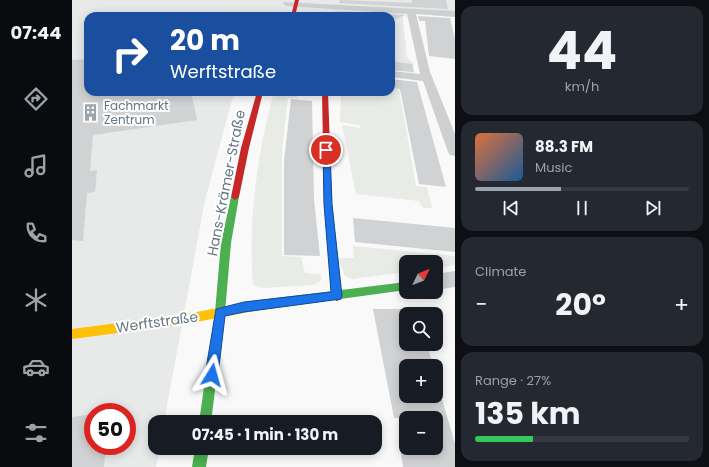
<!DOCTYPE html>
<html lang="en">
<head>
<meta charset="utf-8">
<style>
	body { margin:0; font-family:Poppins,sans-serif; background:#242831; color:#f1f3f6; height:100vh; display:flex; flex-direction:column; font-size:15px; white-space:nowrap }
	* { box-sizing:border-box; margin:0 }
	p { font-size:13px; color:#9ea1a6 }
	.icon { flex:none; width:22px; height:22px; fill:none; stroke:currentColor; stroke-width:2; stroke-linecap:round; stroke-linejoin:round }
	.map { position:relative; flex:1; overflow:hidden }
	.drawer { display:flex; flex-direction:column; gap:6px; padding:6px; background:#0d0f14; width:254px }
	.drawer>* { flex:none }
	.banner { position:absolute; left:12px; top:12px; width:311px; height:84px; border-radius:12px; box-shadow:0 2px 10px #0003; background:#1a4fa0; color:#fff; overflow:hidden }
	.needle { width:26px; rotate:47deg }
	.controls { position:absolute; left:327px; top:255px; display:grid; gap:8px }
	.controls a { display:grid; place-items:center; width:44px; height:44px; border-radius:8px; background:#171b24; box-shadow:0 2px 10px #0003; font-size:20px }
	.speed { position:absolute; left:12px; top:403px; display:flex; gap:8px; font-size:20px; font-weight:700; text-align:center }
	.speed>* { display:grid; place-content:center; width:52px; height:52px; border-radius:50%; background:#171b24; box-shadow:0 2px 10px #0003; line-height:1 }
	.speed .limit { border:6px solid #d22; background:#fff; color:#111 }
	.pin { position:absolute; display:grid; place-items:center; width:34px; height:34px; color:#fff; margin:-17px; border:2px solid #fff; border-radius:50%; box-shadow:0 1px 4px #0007 }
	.me { position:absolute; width:44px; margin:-22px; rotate:8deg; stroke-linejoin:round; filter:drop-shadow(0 0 3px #0008) }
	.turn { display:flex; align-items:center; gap:14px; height:84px; padding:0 20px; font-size:18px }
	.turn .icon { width:52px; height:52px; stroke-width:2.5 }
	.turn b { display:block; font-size:28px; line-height:34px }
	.big { font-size:30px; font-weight:700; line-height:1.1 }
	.drawer .widget { flex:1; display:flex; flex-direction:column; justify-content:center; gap:6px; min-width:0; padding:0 14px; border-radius:12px; background:#242831 }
	.drawer .dial { align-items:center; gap:0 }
	.dial b { font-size:52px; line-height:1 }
	.song { display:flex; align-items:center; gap:12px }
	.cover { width:48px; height:48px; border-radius:6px; background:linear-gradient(135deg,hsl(20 70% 55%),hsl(210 70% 35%)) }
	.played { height:4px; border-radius:2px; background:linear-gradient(90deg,#99a4ac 40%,#363941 40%) }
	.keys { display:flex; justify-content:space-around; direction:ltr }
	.heat { display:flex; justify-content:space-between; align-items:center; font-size:22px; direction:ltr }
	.charge { height:6px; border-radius:3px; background:linear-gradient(90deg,#34c759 27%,#363941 0) }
	.trip { position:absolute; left:76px; top:415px; width:234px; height:40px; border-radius:12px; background:#171b24; box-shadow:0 2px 10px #0003; font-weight:700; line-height:40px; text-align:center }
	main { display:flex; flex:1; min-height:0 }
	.menu { display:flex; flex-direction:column; width:72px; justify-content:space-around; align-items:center; background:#090b0e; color:#9ea1a6 }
	.menu .icon { width:28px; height:28px }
	.menu .active { color:#99a4ac }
	.menu b { font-size:18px; color:#f1f3f6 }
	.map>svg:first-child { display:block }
</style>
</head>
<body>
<main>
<nav class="menu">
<b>07:44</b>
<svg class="icon active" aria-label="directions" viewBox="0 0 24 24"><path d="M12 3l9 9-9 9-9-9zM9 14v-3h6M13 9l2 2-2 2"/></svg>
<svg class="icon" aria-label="music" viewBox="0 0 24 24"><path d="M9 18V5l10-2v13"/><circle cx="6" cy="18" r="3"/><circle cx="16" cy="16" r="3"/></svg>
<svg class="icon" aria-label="phone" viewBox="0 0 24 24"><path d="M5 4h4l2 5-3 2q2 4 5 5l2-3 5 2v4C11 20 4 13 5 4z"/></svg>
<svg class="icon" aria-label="climate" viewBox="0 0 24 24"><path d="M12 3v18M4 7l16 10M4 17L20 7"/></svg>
<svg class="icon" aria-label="car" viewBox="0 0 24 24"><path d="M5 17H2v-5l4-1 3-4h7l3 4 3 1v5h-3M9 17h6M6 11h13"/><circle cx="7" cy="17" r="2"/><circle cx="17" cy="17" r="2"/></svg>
<svg class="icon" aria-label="filters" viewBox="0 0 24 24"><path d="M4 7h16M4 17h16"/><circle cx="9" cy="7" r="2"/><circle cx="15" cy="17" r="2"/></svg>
</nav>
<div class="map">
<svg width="383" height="467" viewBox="0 0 383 467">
	<rect width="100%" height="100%" fill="#f9f9f9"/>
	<path fill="#e8e9e9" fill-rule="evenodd" d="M0,0H383V17L332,13L331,18L335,57L341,63L342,73L319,70V16H16V92H164L160,100L133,200L92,422H83V448H88L84,467H0ZM21,412H55V446H21Z"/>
	<g fill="#e8ebe6">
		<polygon points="182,9 203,11 202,16 154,16 152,12"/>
		<polygon points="320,88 327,89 344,186 355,187 360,208 351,208 347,201 284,194 270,125 288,128 288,125 268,122 269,92 319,92"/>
		<path d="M202,92H226L225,98H216L210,150V256L229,257L233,273L248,274L250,280L242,285L191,288L181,285C176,220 185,155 202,92Z"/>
		<polygon points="281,246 383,256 383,265 364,268 364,262 334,262 334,272 280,279 273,276 266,258 282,258"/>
	</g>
	<g fill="#d0d2d3">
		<polygon points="268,0 340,3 340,0 374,0 376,9 267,3"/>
		<polygon points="265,11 334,15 335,19 333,15 319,21 319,16 288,14 288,16 263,16"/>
		<polygon points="346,16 378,18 383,39 383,59 357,56 353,21 347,21"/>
		<polygon points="16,59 16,92 119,92 125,120 21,135 18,171 25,170 23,192 15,193 11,241 0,240 0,60"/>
		<polygon points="319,61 340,64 342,72 319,70"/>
		<polygon points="319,79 345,82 374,187 347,184 328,89 319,88"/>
		<polygon points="219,99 240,101 242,199 248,256 212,255 212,161"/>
		<polygon points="281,218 383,228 383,252 283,242"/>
		<polygon points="301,309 334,309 334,344 355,344 361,366 334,366 334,396 364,396 364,393 368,392 383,444 383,467 331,467 328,448 364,448 364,418 322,418"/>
		<polygon points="21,414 21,446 34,446 32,467 0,467 0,417"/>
	</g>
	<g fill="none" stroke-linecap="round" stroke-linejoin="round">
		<g fill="#cecfd0" fill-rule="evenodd">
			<polygon points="212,2 383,11 383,17 344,14 358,72 383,134 383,156 378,155 376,152 351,81 319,77 319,71 348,74 335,14 215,6 211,4"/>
			<polygon points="383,271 383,287 364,290 364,274"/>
		</g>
		<g fill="#4caf50" fill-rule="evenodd">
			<polygon points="163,194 167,197 159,243 153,312 139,422 127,422 143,312 149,243 159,197"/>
			<polygon points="334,282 334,290 188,310 184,308 183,305 184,302 188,300"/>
			<polygon points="123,448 137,448 134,467 120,467"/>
		</g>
		<polygon fill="#ffc107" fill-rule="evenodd" points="188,300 192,302 193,305 192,308 188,310 114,324 0,339 0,329 114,314"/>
		<g fill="#c62828" fill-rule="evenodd">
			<polygon points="223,0 227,0 223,16 219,16"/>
			<polygon points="185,92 191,92 177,148 167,197 163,200 159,197 169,148"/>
			<polygon points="250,92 256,92 260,204 270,296 269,299 265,301 261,299 260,296 252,204"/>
		</g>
	</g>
	<polygon fill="#1a73e8" stroke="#114b97" points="251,148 254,148 258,150 260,204 270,296 269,299 172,312 153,316 146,375 144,379 140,381 135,379 133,375 144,309 172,302 259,292 252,204"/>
	<defs>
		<symbol id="building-bare" viewBox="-9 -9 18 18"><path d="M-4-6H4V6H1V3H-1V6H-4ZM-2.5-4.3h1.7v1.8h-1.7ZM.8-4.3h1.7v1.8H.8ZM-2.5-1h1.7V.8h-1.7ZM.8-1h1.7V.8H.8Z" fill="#99a4ac" stroke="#fff" stroke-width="2.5" paint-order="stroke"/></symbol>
	</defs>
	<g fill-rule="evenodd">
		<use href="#building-bare" x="6" y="100" width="25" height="25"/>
	</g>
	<g text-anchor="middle" stroke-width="4" stroke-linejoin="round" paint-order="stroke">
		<g font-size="12" fill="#657683" stroke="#fff" text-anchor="start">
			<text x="32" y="110">Fachmarkt<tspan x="32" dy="14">Zentrum</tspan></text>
		</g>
		<g font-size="14" fill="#657683" stroke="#fff">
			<text transform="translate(154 183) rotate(-79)" y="5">Hans-Krämer-Straße</text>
			<text transform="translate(85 322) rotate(-8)" y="5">Werftstraße</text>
		</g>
	</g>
</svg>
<div class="controls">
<a><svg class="needle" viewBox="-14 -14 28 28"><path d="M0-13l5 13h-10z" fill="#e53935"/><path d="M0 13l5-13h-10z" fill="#9ea1a6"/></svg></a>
<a><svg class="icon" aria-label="search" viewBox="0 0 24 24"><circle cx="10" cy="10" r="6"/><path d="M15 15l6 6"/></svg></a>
<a>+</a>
<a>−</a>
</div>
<div class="speed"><div class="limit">50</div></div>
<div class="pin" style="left:254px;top:150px;background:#d93025"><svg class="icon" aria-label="arrive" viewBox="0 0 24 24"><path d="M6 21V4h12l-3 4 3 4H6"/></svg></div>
<svg class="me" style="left:140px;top:375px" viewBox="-20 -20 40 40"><path d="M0-17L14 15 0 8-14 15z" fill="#1a73e8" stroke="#fff" stroke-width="4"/></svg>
<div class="trip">07:45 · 1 min · 130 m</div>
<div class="banner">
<div class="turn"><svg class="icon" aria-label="right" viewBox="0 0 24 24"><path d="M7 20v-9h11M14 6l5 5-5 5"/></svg><div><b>20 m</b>Werftstraße</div></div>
</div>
</div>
<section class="drawer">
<div class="widget dial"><b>44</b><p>km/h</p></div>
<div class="widget">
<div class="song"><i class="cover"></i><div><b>88.3 FM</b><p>Music</p></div></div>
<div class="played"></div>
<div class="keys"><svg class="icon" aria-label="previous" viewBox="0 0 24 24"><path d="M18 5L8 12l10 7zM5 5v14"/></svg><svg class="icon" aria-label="pause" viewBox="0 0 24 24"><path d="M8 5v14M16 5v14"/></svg><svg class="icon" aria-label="next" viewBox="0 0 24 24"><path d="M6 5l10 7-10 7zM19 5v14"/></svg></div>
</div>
<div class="widget"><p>Climate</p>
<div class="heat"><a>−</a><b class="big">20°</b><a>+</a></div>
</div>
<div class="widget"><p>Range · 27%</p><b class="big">135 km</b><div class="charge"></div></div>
</section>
</main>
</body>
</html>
